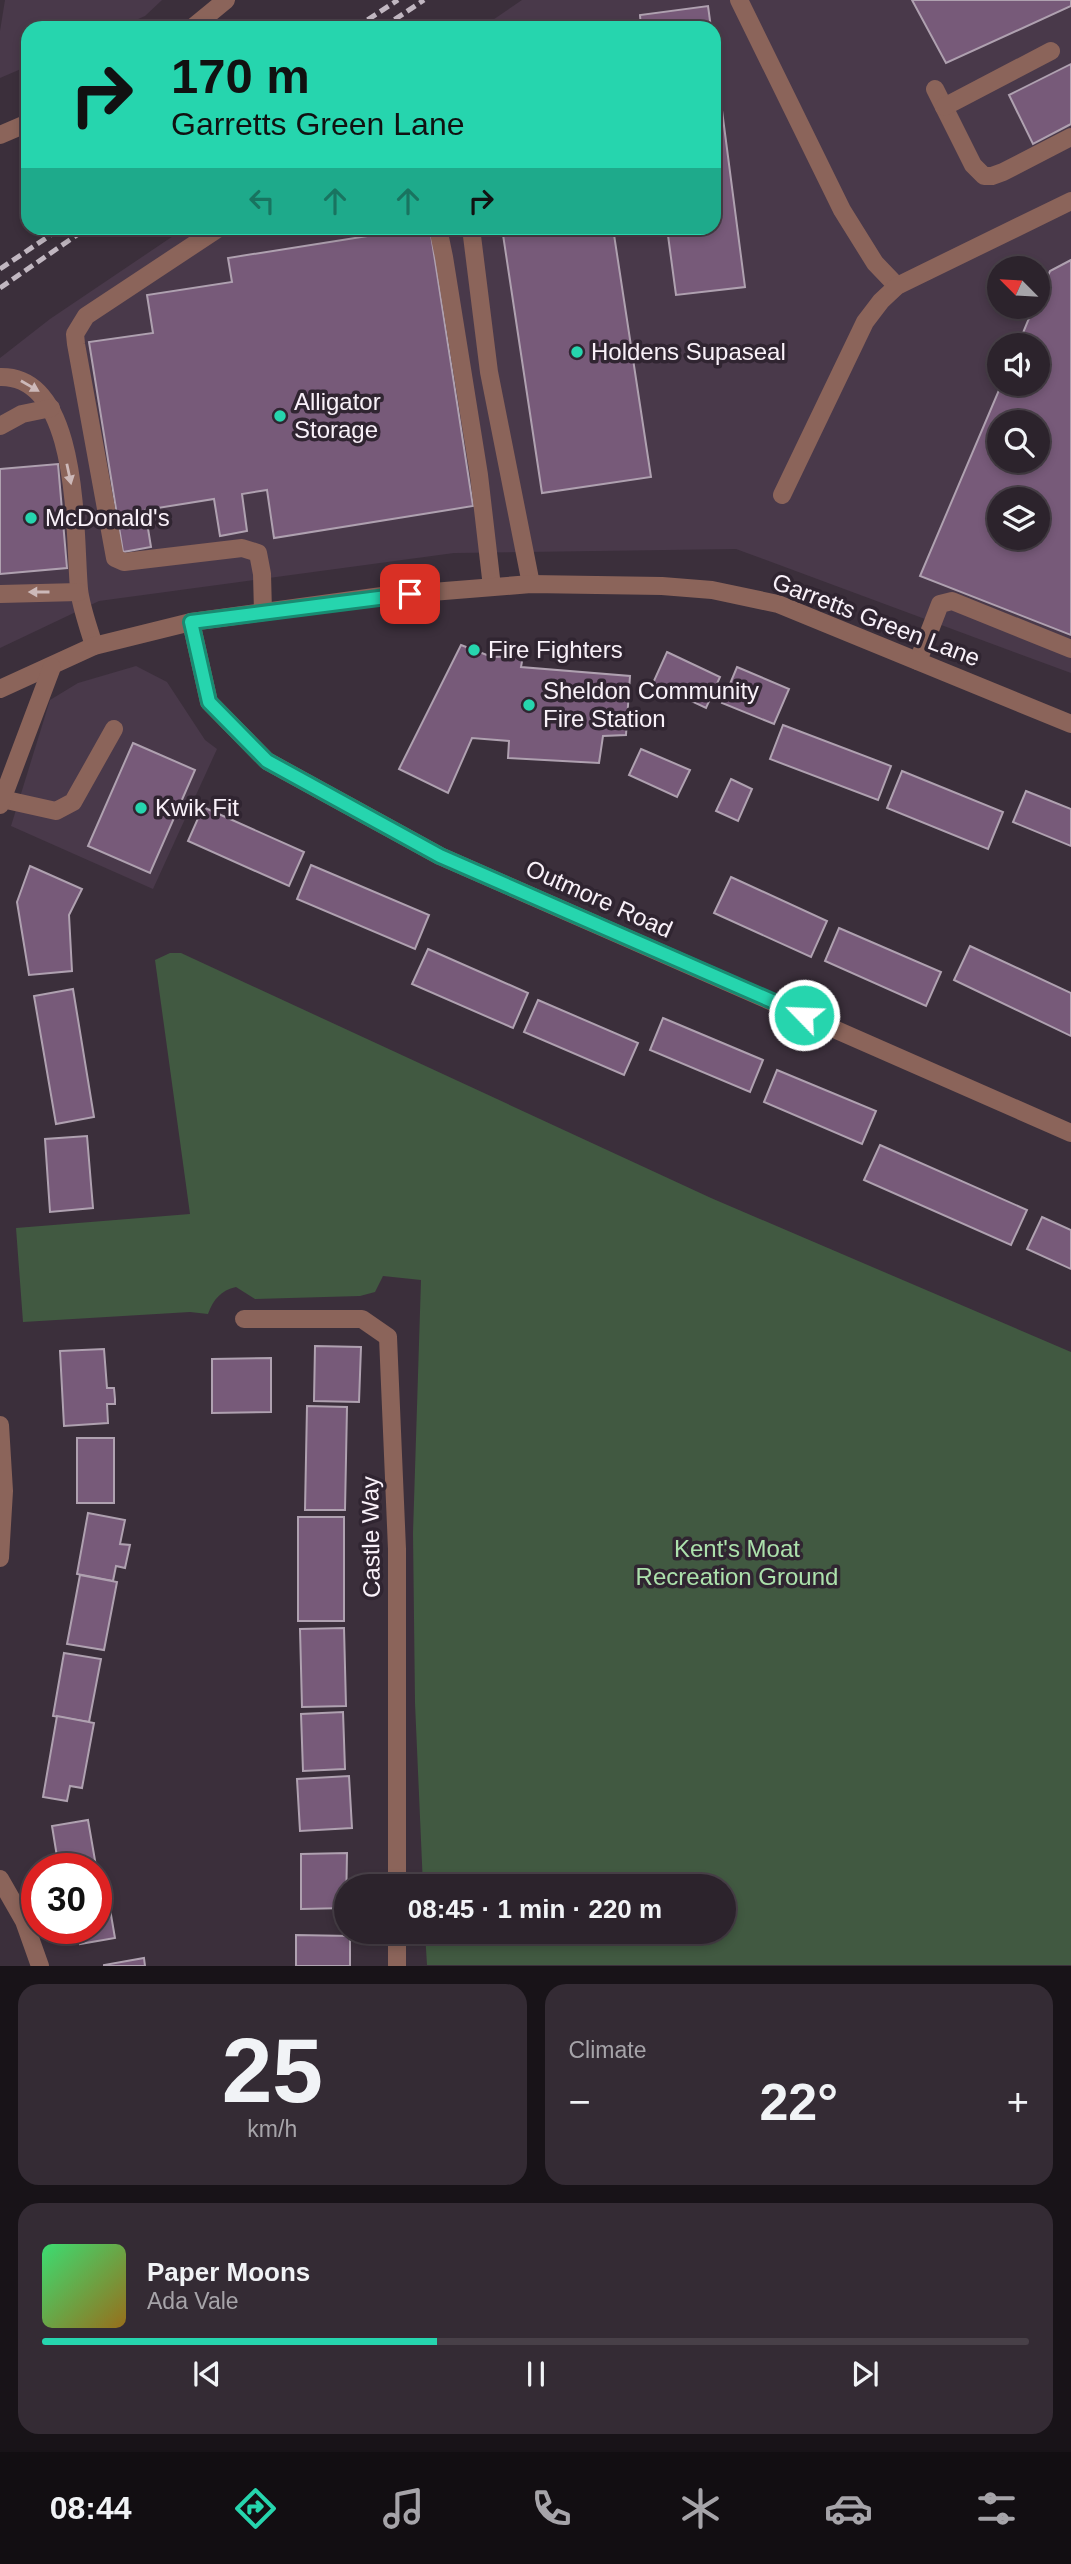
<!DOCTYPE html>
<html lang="en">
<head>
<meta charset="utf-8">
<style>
	body { margin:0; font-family:Helvetica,sans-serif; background:#342b34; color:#f1f3f6; height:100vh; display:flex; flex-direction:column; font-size:26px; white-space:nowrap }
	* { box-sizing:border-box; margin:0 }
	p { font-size:23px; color:#a6a4a9 }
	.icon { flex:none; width:38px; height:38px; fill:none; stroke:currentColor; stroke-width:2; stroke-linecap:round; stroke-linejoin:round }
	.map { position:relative; height:1966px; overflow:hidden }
	.panel { display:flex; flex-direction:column; gap:18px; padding:18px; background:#181318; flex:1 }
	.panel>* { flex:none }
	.top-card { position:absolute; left:21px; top:21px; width:700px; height:214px; border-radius:21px; box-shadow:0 4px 10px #0003,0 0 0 2px #484048; background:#26d5ae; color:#111; overflow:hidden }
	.needle { width:46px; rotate:294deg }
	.tools { position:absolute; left:987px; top:256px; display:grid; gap:14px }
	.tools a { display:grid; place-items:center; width:63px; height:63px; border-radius:50%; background:#2c232c; box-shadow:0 4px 10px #0003,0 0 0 2px #484048; font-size:35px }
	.speed { position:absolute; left:21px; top:1853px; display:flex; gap:14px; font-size:35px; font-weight:700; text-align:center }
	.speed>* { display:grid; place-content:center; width:91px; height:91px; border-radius:50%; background:#2c232c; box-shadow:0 4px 10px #0003,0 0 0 2px #484048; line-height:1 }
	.speed .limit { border:10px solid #d22; background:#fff; color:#111 }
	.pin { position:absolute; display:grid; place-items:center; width:60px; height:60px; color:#fff; margin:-30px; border-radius:14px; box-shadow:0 4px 10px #0006 }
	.me { position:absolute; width:77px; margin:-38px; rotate:294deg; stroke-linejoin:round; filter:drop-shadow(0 0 5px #0008) }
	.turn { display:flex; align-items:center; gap:24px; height:147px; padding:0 35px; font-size:32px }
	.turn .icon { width:91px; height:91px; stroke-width:2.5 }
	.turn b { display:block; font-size:49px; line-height:60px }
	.lanes { display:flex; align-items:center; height:66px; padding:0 35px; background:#0003; justify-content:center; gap:35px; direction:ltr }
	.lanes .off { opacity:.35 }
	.big { font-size:52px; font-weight:600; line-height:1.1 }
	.panel .tile { flex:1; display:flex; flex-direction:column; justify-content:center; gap:10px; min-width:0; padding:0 24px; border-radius:21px; background:#342b34 }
	.panel .dial { align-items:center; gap:0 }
	.dial b { font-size:91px; line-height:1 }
	.song { display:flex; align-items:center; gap:21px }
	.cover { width:84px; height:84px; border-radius:10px; background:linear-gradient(135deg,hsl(140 70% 55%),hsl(40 70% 35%)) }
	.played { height:7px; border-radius:4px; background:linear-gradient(90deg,#26d5ae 40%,#484048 40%) }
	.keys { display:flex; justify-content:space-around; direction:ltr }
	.heat { display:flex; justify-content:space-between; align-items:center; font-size:38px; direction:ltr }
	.panel .tiles { flex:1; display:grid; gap:18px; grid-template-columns:1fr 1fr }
	.tile:last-child { grid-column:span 2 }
	.trip { position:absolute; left:334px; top:1874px; width:402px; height:70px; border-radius:35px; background:#2c232c; box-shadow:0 4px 10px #0003,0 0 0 2px #484048; font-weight:600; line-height:70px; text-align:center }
	.menu { display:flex; height:112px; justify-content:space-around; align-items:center; background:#120e12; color:#a6a4a9 }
	.menu .icon { width:49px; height:49px }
	.menu .active { color:#26d5ae }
	.menu b { font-size:32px; color:#f1f3f6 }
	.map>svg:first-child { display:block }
</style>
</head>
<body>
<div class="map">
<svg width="1071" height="1966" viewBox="0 0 1071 1966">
	<rect width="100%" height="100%" fill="#3b2f3b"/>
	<g fill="#49394a" fill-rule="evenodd">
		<polygon points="5,0 162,0 145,16 118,28 28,28 28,66 0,78 0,31"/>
		<path d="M522,0H1071V673L736,549L454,553L99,601L0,648V358L50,319L185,228H714V28H481ZM999,268H1038V306H999ZM999,345H1038V383H999ZM999,422H1038V460H999ZM999,499H1038V537H999Z"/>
		<polygon points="136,666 167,682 205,740 217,749 153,889 11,826 50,700 78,683"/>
	</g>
	<path fill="#415941" d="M170,953H181L711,1198L1071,1352V1965H427L425,1932H724V1886H423L415,1703L413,1533L421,1280L383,1276L375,1292L360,1296L255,1299L236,1287C221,1290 213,1300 208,1314L190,1312L23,1322L16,1228L190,1214L155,960Z"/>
	<g fill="#775a79" stroke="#afa1b0" stroke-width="2" fill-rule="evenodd">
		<polygon points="912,0 1071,0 1071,6 946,63"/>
		<polygon points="708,6 711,28 641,28 640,15"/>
		<polygon points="714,49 745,287 676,295 667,228 714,228"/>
		<polygon points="1071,64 1071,124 1033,144 1009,95"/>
		<polygon points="418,228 430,228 473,506 274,538 267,490 242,494 247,531 220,536 214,499 145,510 151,547 123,552 89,342 153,333 147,295 232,282 228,258"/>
		<polygon points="502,228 613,228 651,477 542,493"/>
		<path d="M1071,260V635L920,576L1002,383H1038V345H1018L1034,306H1038V299L1050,271ZM999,422H1038V460H999ZM999,499H1038V537H999Z"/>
		<polygon points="58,464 67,568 0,574 0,469"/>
		<polygon points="461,645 492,657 523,656 521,667 630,676 626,735 603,736 599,763 508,758 509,741 472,738 448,793 399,769"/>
		<polygon points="667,652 720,677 706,708 653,683"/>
		<polygon points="737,667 789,689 774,724 722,703"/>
		<polygon points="783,725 891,766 878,800 770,759"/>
		<polygon points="133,743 195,770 150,873 88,846"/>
		<polygon points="641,749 690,770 677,797 629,775"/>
		<polygon points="902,771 1003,812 988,849 887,808"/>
		<polygon points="731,779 752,789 738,821 716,811"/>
		<polygon points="1026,791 1071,809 1071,846 1013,822"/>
		<polygon points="203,807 304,852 289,886 188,841"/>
		<polygon points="311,865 429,915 415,949 297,899"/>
		<polygon points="30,866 82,889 69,915 72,971 29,975 17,902"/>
		<polygon points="731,877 827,921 811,957 714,913"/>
		<polygon points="839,928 941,972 926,1006 825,961"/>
		<polygon points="970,946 1071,993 1071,1036 954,980"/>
		<polygon points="428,949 528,993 513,1028 412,984"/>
		<polygon points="73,989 94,1117 56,1124 34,996"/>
		<polygon points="538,1000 638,1043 624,1075 524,1032"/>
		<polygon points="663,1018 763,1060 750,1092 650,1050"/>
		<polygon points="777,1070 876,1111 862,1144 764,1102"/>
		<polygon points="87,1136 93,1208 50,1212 45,1139"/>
		<polygon points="880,1145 1027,1210 1011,1245 864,1180"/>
		<polygon points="1042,1217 1071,1230 1071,1269 1027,1249"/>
		<polygon points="315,1346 361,1347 359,1402 314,1401"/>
		<polygon points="104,1349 107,1388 114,1388 115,1399 115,1404 107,1404 108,1423 64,1426 60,1351"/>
		<polygon points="271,1358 271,1412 212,1413 212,1359"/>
		<polygon points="307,1406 347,1407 345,1510 305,1510"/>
		<rect x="77" y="1438" width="37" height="65"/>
		<polygon points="88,1513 125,1520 120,1544 130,1545 125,1568 116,1566 113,1581 77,1574"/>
		<rect x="298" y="1517" width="46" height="104"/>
		<polygon points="80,1575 117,1582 104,1650 67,1644"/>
		<polygon points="344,1628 346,1706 302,1707 300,1629"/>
		<polygon points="64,1653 101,1659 89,1722 53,1716"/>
		<polygon points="343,1712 345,1769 303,1771 301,1714"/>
		<polygon points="57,1716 94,1723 82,1788 70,1786 67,1801 43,1797"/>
		<polygon points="349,1776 352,1828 300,1831 297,1779"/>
		<polygon points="88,1820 96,1866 59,1869 52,1826"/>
		<polygon points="347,1853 346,1908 301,1909 301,1854"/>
		<polygon points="106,1886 115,1938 80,1944 77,1928 96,1928 96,1888"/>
		<polygon points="296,1935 350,1936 350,1966 296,1966"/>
		<polygon points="144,1958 145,1966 104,1966 104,1965"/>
	</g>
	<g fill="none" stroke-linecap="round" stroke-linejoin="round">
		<g stroke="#8b645a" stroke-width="18">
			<polyline points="739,0 842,210 875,263 897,286"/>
			<polyline points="192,28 226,0"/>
			<polyline points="935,89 973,165 984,176 992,176 1003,172 1071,137"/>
			<polyline points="944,107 1051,51"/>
			<polyline points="0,135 28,123"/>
			<polyline points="219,228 86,316 75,334 76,344 115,558 124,562 242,548 258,553 262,574 263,612"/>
			<polyline points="438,228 444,257 479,475 492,587"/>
			<polyline points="471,228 489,372 531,584"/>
			<path d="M0,377C81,375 74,534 79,589C81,608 89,628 94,646"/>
			<polyline points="0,426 22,414 51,408"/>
			<polyline points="782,495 865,322 881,301 897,286 1071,201"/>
			<polyline points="0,594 79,592"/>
			<polyline points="191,622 209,702 267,761 440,856 1071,1133"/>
			<polyline points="918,661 940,604 952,601 1071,649"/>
			<polyline points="0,689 94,646 191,622 382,596 531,584 662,586 712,590 778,604 1071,724"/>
			<polyline points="2,799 56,811 73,802 114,729"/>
			<polyline points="0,805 52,667"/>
			<polyline points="244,1319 362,1319 388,1337 397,1549 397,1886"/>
			<polyline points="0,1425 4,1491 0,1558"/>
			<polyline points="0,1879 24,1921 40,1966"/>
			<polyline points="397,1966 397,1932"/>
		</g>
		<g stroke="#c1b7c1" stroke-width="5" stroke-dasharray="10 5" stroke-linecap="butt">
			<polyline points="355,28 398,0"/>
			<polyline points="382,28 424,0"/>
			<polyline points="0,269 61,228"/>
			<polyline points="0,288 87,228"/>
		</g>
	</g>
	<defs><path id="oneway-solid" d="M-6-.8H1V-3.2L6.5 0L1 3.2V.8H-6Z" transform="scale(1.75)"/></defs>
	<g fill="#cdb9b9">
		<use href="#oneway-solid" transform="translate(30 386) rotate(30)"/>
		<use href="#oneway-solid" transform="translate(69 474) rotate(78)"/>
		<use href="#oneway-solid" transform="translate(39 592) rotate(180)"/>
	</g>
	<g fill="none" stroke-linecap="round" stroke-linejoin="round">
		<defs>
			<polyline id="route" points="410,594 191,622 209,702 267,761 440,856 804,1015"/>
		</defs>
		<use href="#route" stroke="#198a71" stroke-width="18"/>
		<use href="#route" stroke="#26d5ae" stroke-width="12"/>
	</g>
	<g fill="#26d5ae" stroke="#302531" stroke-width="2.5">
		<circle cx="577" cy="352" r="7"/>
		<circle cx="280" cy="416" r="7"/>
		<circle cx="31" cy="518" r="7"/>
		<circle cx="474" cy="650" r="7"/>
		<circle cx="529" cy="705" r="7"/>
		<circle cx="141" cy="808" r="7"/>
	</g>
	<g text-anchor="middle" stroke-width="7" stroke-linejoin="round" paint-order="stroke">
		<g font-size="24" fill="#f9f1f9" stroke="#302531" text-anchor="start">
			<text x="591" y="360">Holdens Supaseal</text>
			<text x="294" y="410">Alligator<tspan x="294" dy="28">Storage</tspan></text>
			<text x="45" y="526">McDonald's</text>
			<text x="488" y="658">Fire Fighters</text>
			<text x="543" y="699">Sheldon Community<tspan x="543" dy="28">Fire Station</tspan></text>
			<text x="155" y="816">Kwik Fit</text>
		</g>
		<g font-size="24" fill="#f9f1f9" stroke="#302531">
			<text transform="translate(876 620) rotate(21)" y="8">Garretts Green Lane</text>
			<text transform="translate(599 899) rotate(24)" y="8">Outmore Road</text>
			<text transform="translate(371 1537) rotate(-91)" y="8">Castle Way</text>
		</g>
		<g font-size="24" fill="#ace1ac" stroke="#302531">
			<text x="737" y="1557">Kent's Moat<tspan x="737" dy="28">Recreation Ground</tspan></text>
		</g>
	</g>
</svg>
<div class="tools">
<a><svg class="needle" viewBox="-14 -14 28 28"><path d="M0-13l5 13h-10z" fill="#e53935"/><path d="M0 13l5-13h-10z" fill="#a6a4a9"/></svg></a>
<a><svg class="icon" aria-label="sound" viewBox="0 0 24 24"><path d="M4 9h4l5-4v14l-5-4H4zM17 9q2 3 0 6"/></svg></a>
<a><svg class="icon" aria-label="search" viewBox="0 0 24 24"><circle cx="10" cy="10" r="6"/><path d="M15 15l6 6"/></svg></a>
<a><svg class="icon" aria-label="layers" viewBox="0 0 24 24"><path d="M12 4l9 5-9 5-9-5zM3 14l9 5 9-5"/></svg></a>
</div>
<div class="speed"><div class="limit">30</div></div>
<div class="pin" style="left:410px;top:594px;background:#d93025"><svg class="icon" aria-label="arrive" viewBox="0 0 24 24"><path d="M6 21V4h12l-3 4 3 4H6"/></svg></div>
<svg class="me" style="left:804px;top:1015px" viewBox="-20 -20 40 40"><circle r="17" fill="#26d5ae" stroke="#fff" stroke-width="3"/><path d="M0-11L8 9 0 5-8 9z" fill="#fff"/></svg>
<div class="trip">08:45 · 1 min · 220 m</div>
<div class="top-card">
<div class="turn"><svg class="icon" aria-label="right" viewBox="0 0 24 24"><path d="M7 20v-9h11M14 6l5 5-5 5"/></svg><div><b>170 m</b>Garretts Green Lane</div></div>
<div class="lanes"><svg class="icon off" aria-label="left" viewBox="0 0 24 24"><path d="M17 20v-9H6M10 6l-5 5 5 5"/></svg><svg class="icon off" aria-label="ahead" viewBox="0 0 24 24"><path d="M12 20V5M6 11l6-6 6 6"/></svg><svg class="icon off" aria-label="ahead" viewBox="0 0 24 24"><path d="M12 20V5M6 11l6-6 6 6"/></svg><svg class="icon" aria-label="right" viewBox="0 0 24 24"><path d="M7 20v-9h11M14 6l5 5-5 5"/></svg></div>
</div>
</div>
<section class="panel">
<div class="tiles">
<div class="tile dial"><b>25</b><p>km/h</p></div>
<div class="tile"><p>Climate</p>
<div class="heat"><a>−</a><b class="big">22°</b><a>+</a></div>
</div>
<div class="tile">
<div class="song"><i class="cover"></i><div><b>Paper Moons</b><p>Ada Vale</p></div></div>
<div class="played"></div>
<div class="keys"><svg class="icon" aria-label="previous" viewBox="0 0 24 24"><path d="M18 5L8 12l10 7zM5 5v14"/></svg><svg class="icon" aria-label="pause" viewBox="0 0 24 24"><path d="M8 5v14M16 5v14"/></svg><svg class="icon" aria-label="next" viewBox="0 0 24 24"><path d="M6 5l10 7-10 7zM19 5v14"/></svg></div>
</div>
</div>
</section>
<nav class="menu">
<b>08:44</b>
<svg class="icon active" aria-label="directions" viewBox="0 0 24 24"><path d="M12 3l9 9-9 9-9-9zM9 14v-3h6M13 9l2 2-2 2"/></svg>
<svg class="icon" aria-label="music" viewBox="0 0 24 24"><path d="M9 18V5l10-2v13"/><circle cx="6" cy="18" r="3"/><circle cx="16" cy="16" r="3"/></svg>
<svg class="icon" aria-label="phone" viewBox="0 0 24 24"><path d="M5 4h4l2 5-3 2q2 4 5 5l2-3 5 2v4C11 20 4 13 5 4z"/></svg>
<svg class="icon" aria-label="climate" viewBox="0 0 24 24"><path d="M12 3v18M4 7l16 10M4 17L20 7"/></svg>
<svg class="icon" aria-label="car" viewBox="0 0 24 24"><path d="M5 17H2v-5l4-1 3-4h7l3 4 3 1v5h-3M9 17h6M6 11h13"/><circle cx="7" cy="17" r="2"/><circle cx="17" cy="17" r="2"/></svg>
<svg class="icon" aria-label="filters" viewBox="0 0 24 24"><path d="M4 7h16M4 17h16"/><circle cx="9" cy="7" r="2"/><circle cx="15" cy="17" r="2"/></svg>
</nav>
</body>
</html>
